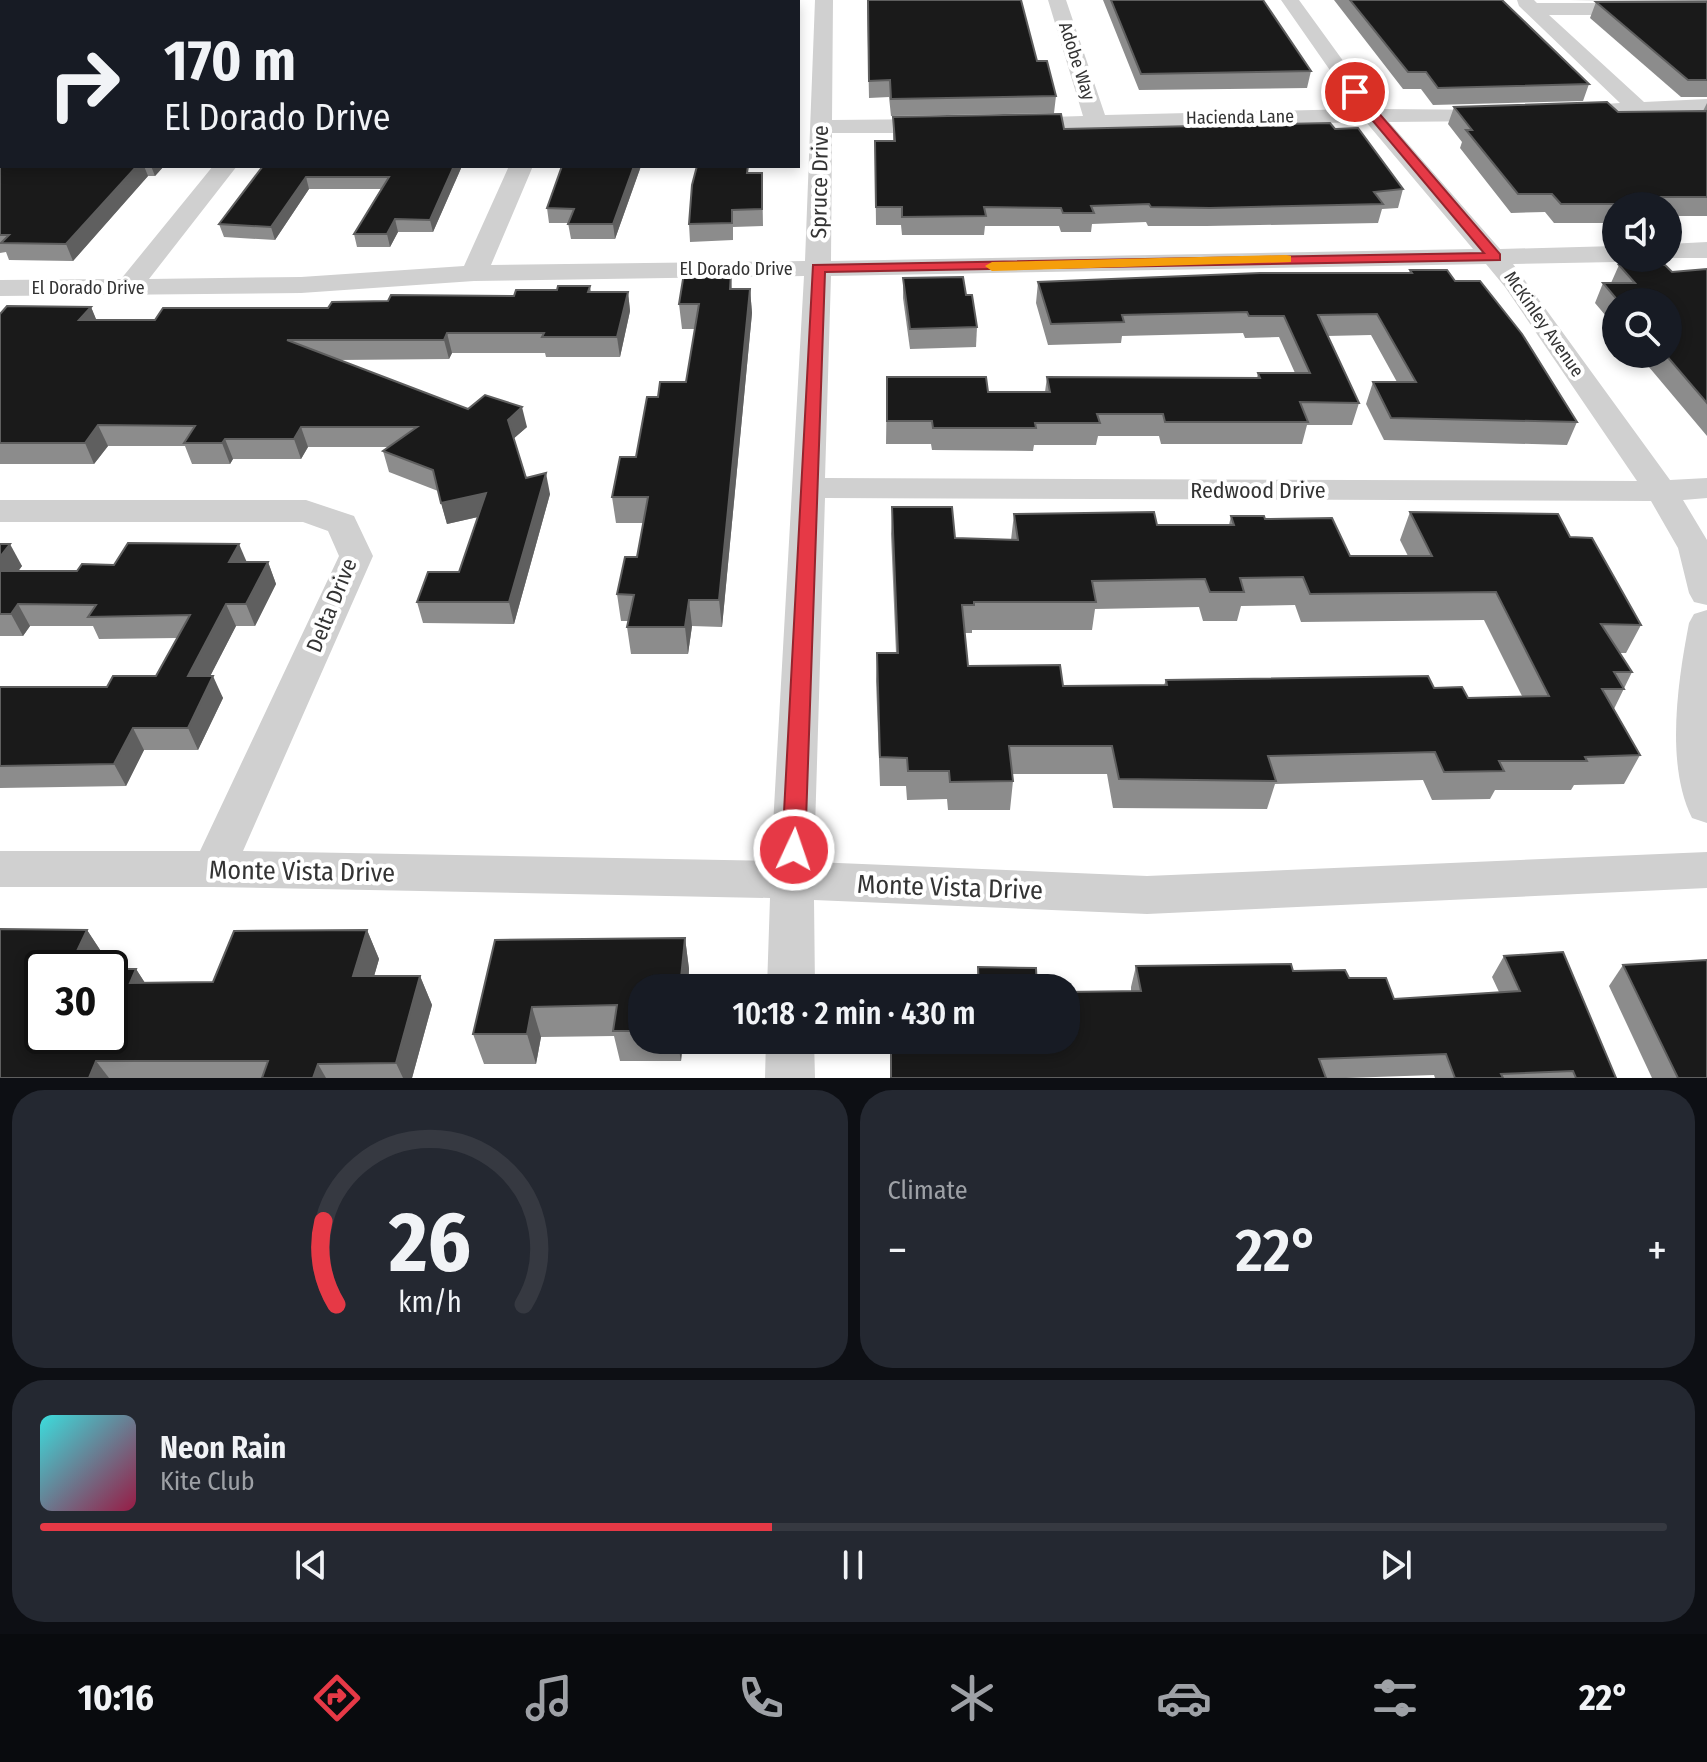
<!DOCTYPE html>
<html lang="en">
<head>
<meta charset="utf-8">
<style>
	body { margin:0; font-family:"Fira Sans Condensed",sans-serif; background:#242831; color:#f1f3f6; height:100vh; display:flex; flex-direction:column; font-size:30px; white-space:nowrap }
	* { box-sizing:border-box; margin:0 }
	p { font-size:26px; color:#9ea1a6 }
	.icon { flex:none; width:44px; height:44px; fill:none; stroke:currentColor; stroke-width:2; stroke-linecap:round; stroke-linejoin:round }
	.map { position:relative; height:1078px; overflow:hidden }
	.panel { display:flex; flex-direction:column; gap:12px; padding:12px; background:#0d0f14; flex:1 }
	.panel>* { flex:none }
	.guide { position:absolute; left:0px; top:0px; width:800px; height:168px; box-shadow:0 4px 12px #0003; background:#171b24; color:#f1f3f6; overflow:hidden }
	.fabs { position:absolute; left:1602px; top:192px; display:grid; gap:16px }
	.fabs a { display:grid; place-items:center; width:80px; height:80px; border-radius:50%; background:#171b24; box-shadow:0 4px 12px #0003; font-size:40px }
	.speed { position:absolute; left:24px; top:950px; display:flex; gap:16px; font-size:40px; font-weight:700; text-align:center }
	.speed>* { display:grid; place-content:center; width:104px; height:104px; border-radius:50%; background:#171b24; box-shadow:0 4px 12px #0003; line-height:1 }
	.speed .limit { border:4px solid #111; border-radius:12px; background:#fff; color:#111 }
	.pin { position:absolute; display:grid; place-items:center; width:68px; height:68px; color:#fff; margin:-34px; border:4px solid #fff; border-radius:50%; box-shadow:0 2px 8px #0007 }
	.me { position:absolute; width:88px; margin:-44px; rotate:3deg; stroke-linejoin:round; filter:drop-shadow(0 0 6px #0008) }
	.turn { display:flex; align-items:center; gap:28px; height:168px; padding:0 32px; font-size:36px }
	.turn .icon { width:104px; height:104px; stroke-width:2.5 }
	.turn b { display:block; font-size:56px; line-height:68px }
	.big { font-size:60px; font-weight:600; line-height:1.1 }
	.panel .card { flex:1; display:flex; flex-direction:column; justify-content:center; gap:12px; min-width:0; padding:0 28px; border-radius:32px; background:#242831 }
	.panel .dial { align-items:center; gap:0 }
	.dial svg { height:208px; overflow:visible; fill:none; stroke:#363941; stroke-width:7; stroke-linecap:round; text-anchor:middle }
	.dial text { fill:#f1f3f6; stroke:none }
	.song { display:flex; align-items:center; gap:24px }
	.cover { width:96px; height:96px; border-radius:12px; background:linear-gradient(135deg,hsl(180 70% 55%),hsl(340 70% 35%)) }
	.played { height:8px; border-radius:4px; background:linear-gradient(90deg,#e63946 45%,#363941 45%) }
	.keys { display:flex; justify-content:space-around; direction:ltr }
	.heat { display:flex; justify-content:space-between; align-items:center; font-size:44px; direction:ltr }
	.panel .tiles { flex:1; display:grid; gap:12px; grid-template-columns:1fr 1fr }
	.card:last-child { grid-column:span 2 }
	.trip { position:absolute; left:628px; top:974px; width:452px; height:80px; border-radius:32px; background:#171b24; box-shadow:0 4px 12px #0003; font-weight:600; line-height:80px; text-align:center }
	.dock { display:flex; height:128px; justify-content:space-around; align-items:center; background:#090b0e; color:#9ea1a6 }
	.dock .icon { width:56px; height:56px }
	.dock .on { color:#e63946 }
	.dock b { font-size:36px; color:#f1f3f6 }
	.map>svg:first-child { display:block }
</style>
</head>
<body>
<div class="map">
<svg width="1707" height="1078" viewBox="0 0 1707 1078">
	<rect width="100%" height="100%" fill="#fff"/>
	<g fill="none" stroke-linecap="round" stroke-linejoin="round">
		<g fill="#d0d0d0" fill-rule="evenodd">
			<path d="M815,0H833L832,120L939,119L950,126L939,133H832L831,261L1473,249L1366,122L1008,130L1005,125L1008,120L1016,118L1083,116L1048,0H1066L1105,115L1357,109L1281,0H1299L1378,109L1503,110L1506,115L1503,120L1495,121L1389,122L1500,249L1616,246V258H1626L1616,262L1513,264L1670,480L1707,478V498L1683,500L1707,540V605L1694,602L1689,593L1678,548L1651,501L825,498L814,862L1147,876L1707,852V888L1147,914L814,900L815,988H767L770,898L213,887H0V851H200L339,556L328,531L303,522H0V500H306L354,516L373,556L243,851L771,861L804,276L474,281L301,293L0,296V280L121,279L213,166H237L149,279L301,277L464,266L509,166H533L491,265L805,261ZM1486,264L1505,287L1637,481L825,478L831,276Z"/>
			<polygon points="1517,0 1534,0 1537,3 1707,3 1707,15 1549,15 1644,102 1707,99 1707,111 1564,117 1561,112 1564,107 1572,106 1620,103 1519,6"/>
			<polygon points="1707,242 1707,258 1661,258 1668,258 1668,244"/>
			<path d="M1707,610V823L1692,818C1665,764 1678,680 1689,623L1694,614Z"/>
			<polygon points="766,1040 814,1040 815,1078 765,1078"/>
		</g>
	</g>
	<g fill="#8c8c8c" fill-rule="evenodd">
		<polygon points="0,0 313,0 311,2 2,2 2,100 0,100"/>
		<polygon points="867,0 1037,61 1056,96 1054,113 891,116 889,97 869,98"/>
		<polygon points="1103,0 1263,0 1311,71 1307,88 1139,90"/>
		<polygon points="1334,0 1502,0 1589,84 1583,101 1433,105 1421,89 1403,89"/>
		<polygon points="1570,0 1707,0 1707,1"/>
		<polygon points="1596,2 1707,2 1707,97 1681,97 1590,18"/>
		<polygon points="1707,103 1707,216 1668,216 1668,206 1616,206 1616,223 1554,223 1545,212 1511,213 1460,148 1462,142 1448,124 1454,107 1618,112 1703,111"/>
		<polygon points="893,117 1064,129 1335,129 1403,189 1398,208 1382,209 1378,223 1207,226 1148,226 1146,222 1092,224 1091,232 1061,232 1059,226 985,226 984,235 902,235 901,225 876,225 875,141 893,141"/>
		<polygon points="0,137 2,166 164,166 155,176 148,176 73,261 9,260 6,252 0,253"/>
		<polygon points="263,166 462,166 433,232 398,232 390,247 357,247 354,234 381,189 309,189 275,240 224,237 219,224"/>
		<polygon points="562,166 641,166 615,239 571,239 568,223 549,223 547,208"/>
		<polygon points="751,173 762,173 763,226 733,227 733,240 690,242 689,224"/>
		<polygon points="1619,265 1672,272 1707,269 1707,436 1638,354 1668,354 1668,302 1616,302 1616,328 1595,303 1603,283 1611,283"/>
		<polygon points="1410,270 1455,281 1577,422 1567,445 1384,440 1366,404 1373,382 1397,382 1371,335 1327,336 1359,403 1352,425 1307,425 1302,444 1161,444 1159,436 1098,436 1096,445 1034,445 1033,451 932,450 931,444 886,444 887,377 988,392 1045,392 1047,377 1257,378 1258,373 1295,373 1279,337 1245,338 1243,333 1122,336 1121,343 1048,345 1036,303 1038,282 1409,273"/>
		<polygon points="731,273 732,289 750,289 752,313 722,627 692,626 688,654 631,654 627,627 628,621 621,621 617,594 637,557 644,523 616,523 612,497 636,457 658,397 686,382 695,329 682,329 679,304"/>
		<polygon points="903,278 966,295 977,327 976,347 910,349 903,298"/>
		<polygon points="590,286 591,292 628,292 630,311 620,357 546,357 545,353 452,353 449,359 338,360 468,409 527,427 513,439 526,478 550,494 514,624 423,623 417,602 459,572 478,517 447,524 438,491 389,472 383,451 388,447 308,447 301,459 233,459 230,464 192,464 185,446 108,446 94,464 0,464 0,314 91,307 96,320 155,320 328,308 388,301 514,296"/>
		<path d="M892,507L955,538L1011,540L1014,514L1157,525H1229L1231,516L1265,519L1350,556H1408L1400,540L1410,512L1570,537L1641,625L1626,653H1620L1632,672L1614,709L1640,755L1624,784L1574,785L1571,790H1495L1490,799L1432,800L1423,780L1275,784L1267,809L1113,808L1107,774H1012L1013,781L1010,810H948L947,799L907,800L906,786H880L876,681L877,653H896L891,534ZM1295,605L1301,622L1484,620L1522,696L1468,698L1434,688L1166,680L1164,685L1063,686L968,666L965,633H972V630H1092L1095,609L1199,607L1203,621H1237L1241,606Z"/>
		<polygon points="0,544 22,566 18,571 77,571 246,562 268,562 276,584 255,626 236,626 210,676 223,698 198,750 144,750 126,786 0,788 0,687 107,687 156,676 177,638 99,639 93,626 30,626 23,636 0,636"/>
		<polygon points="0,929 87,930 106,959 102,968 42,968 42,1036 110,1036 110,969 136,969 145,983 213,982 234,931 367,930 379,959 374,976 420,976 432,1005 412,1078 0,1078"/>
		<polygon points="685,938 689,969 688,988 642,988 642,1040 683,1040 681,1061 620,1061 614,1036 541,1037 536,1064 484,1064 473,1034"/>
		<polygon points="1504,956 1616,1078 1435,1078 1434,1075 1346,1078 890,1078 1131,991 1131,987 1136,966 1293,971 1349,978 1394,999 1499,992 1492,977"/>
		<polygon points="1623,965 1707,1078 1652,1078 1609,986"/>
		<polygon points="978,967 1037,988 976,988"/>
	</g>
	<g fill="#5f5f5f">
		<polygon points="296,0 313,0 311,2 294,2"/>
		<polygon points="137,166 144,166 148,176 73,261 66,244"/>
		<polygon points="151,166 164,166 155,176"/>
		<polygon points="454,166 462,166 433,232 430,220"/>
		<polygon points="634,166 641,166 615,239 613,224"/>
		<polygon points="306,177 309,189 275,240 271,227"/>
		<polygon points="395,219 398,232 390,247 387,234"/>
		<polygon points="750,289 752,313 722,627 719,600"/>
		<polygon points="628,292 630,311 620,357 617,337"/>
		<polygon points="91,307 99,326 79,320"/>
		<polygon points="447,333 452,353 449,359 444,340"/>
		<polygon points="522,407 527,427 512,440 508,420"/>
		<polygon points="98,425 108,446 94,464 85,443"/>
		<polygon points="301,427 308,447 301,459 294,439"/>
		<polygon points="225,439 233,459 230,464 222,443"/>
		<polygon points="546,473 550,494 514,624 509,602"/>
		<polygon points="486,493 491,514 447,524 441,503"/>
		<polygon points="10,544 22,566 3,592 0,588 0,557"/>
		<polygon points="239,544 248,565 229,562"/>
		<polygon points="268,562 276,584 255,626 246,604"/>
		<polygon points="689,600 692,626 688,654 685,627"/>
		<polygon points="18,604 30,626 23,636 11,614"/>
		<polygon points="226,604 236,626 199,698 188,676"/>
		<polygon points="213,676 223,698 198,750 188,728"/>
		<polygon points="133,728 144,750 126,786 114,764"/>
		<polygon points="87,930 106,959 102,968 69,968"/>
		<polygon points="367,930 379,959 366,1004 353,976"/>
		<polygon points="685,938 689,969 688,988 680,988"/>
		<polygon points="136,969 154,997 130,983"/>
		<polygon points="420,976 432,1005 412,1078 403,1078 396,1063"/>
		<polygon points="532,1007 541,1037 536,1064 527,1034"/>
		<polygon points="677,1040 683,1040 681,1061"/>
		<polygon points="96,1061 109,1078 89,1078"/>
		<polygon points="318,1064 326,1078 313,1078"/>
	</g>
	<g fill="#1a1a1a" stroke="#5f5f5f" stroke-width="2" fill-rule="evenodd">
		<polygon points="0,0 296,0 294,2 2,2 2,85 0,85"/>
		<polygon points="387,0 538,0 537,2 385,2"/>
		<polygon points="623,0 691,0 690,2 623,2"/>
		<polygon points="729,0 777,0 776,2 729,2"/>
		<polygon points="868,0 1021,0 1037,61 1047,61 1056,96 891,99 890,80 869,81"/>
		<polygon points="1111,0 1263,0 1311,71 1141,74"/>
		<polygon points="1350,0 1502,0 1589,84 1438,88 1426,72 1408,72"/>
		<polygon points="1596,2 1707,2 1707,80 1688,80"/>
		<polygon points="1607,102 1618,112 1707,111 1707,197 1630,197 1637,204 1561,204 1552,194 1518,194 1466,130 1472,130 1454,107"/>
		<polygon points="1061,114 1064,129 1330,123 1335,129 1358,128 1403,189 1374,192 1383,204 1210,208 1151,207 1149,204 1091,206 1094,213 1063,213 1061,208 984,207 986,216 902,217 902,207 876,207 875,141 895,141 893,117"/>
		<polygon points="2,136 2,166 137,166 66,244 1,243 9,235 0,235 0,137"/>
		<polygon points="263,166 454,166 430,220 395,219 387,234 354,234 389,177 306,177 271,227 219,224"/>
		<polygon points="562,166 634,166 613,224 568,224 574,209 547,208"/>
		<polygon points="697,166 748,166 747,173 762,173 762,209 732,210 732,223 689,224 692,185"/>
		<polygon points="1619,265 1665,265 1672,272 1707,269 1707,403 1665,354 1668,354 1668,302 1619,302 1603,283 1635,283"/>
		<polygon points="1410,270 1447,270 1455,281 1480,281 1522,334 1577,422 1391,418 1373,382 1416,382 1377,314 1318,315 1359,403 1300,402 1308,422 1165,422 1163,414 1097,414 1100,423 1035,423 1036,428 933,428 932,421 887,421 887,377 986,377 988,392 1050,392 1047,377 1260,378 1258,373 1310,373 1284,316 1249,316 1247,312 1122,315 1124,322 1051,324 1038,282 1260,273 1412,273"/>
		<polygon points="684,273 731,273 730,289 750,289 719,600 689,600 685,627 627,627 634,595 617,594 625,557 637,557 648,497 612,497 620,457 636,457 647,397 658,397 660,382 686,382 699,304 679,304"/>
		<polygon points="963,277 966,295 972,295 977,327 910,329 903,278"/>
		<polygon points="558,286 590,286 588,292 628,292 617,337 542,337 544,333 447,333 444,340 287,340 468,409 485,395 522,407 508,420 526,478 546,473 509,602 417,602 428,572 459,572 486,493 441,503 433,470 383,451 417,427 301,427 294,439 225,439 222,443 184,443 195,426 98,425 85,443 0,443 0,314 7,306 91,307 79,320 155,320 163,308 328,308 332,302 388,301 391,295 514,296 516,290 557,290"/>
		<path d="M892,507H952L955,538L1018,540L1014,514L1154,512L1157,525H1234L1231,516H1264L1265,519L1332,518L1350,556H1432L1410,512L1558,514L1570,537L1592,538L1641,625L1601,624L1632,672H1614L1624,689H1602L1640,755L1585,757L1587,761H1499L1504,771L1444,772L1435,752L1268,756L1276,781L1119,779L1112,746H1009L1013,781L950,782L949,771H908L907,758L880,757L877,653H898ZM1303,577L1310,594L1496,592L1549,696L1468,698L1462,687L1434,688L1428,676L1166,680L1167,685L1063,686L1060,665L968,666L962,605H974V602H1096L1092,581L1205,579L1210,592H1244L1240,578Z"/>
		<polygon points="128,543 239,544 229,562 268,562 246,604 226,604 188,676 213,676 188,728 133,728 114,764 0,766 0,687 107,687 113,676 156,676 190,615 88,617 96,605 18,604 11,614 0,614 0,571 77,571 82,564 114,565"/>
		<polygon points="0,544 10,544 0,557"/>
		<polygon points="0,929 87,930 69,968 42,968 42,1036 110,1036 110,969 136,969 130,983 213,982 234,931 367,930 353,976 420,976 396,1063 318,1064 313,1078 262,1078 268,1061 96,1061 89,1078 0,1078"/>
		<polygon points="685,938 680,988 642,988 642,1031 613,1031 617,1005 532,1007 527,1034 473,1034 495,940"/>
		<polygon points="1563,952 1616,1078 1576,1078 1573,1071 1501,1074 1503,1078 1455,1078 1446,1054 1319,1059 1326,1078 891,1078 891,1040 1066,1040 1066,992 1141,991 1136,966 1291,964 1293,971 1345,970 1349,978 1386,978 1394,999 1520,991 1504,956"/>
		<polygon points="1707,960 1707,1078 1678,1078 1623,965"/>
		<polygon points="978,967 1036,968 1037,988 979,988"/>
	</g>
	<polygon fill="#e63946" stroke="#96252e" stroke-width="2" points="1351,90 1359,90 1500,254 1500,260 825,272 805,850 802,857 794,860 785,857 782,850 813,265 1484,253 1351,95"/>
	<polygon fill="#f59e0b" points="1286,255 1291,256 1291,262 992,271 985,266 992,262"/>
	<g text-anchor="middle" stroke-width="8" stroke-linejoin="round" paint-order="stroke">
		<g font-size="18" fill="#333" stroke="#fff">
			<text transform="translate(1077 61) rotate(72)" y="6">Adobe Way</text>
			<text transform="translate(1240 117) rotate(-1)" y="6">Hacienda Lane</text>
			<text x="736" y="275">El Dorado Drive</text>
			<text x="88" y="294">El Dorado Drive</text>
			<text transform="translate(1544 324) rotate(55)" y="6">McKinley Avenue</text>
		</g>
		<g font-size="22" fill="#333" stroke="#fff">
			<text transform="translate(819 182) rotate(-89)" y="8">Spruce Drive</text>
			<text x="1258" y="498">Redwood Drive</text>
			<text transform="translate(331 605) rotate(-68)" y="8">Delta Drive</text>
		</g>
		<g font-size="26" fill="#333" stroke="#fff">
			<text transform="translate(302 871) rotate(1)" y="9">Monte Vista Drive</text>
			<text transform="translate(950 887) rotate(2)" y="9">Monte Vista Drive</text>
		</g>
	</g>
</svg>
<div class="fabs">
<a><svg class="icon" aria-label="sound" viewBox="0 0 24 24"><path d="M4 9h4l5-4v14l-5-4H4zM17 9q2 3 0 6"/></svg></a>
<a><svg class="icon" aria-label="search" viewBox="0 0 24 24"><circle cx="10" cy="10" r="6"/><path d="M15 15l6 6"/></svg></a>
</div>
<div class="speed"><div class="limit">30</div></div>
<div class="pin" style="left:1355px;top:92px;background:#d93025"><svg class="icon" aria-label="arrive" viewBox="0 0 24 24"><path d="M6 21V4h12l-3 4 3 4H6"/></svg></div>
<svg class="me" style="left:794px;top:850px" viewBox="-20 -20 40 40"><circle r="17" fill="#e63946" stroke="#fff" stroke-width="3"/><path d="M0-11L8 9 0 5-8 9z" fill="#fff"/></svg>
<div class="trip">10:18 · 2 min · 430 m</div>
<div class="guide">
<div class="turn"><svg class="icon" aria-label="right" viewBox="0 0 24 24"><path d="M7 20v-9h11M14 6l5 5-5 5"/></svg><div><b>170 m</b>El Dorado Drive</div></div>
</div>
</div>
<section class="panel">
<div class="tiles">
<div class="card dial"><svg viewBox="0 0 100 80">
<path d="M14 69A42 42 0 1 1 86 69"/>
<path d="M14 69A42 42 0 0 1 9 37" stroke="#e63946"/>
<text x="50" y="56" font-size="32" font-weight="700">26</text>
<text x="50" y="72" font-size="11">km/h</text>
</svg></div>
<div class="card"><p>Climate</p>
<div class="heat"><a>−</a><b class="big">22°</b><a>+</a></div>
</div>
<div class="card">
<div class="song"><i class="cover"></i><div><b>Neon Rain</b><p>Kite Club</p></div></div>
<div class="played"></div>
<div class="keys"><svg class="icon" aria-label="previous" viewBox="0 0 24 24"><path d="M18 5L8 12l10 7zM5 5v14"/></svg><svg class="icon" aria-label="pause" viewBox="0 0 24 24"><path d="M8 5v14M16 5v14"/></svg><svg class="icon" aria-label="next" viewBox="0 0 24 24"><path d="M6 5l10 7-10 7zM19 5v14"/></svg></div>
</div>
</div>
</section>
<nav class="dock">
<b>10:16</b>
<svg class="icon on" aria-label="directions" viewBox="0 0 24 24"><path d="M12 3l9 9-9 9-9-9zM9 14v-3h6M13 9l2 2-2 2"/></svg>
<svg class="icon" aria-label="music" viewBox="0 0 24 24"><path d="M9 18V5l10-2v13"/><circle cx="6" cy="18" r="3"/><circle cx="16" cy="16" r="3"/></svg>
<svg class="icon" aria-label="phone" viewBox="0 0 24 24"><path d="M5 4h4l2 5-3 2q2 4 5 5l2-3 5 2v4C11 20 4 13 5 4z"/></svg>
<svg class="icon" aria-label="climate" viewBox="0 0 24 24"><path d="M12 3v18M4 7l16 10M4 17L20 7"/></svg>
<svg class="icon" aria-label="car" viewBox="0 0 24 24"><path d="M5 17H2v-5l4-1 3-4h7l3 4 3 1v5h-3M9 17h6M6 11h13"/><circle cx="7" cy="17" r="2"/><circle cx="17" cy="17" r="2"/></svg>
<svg class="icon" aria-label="filters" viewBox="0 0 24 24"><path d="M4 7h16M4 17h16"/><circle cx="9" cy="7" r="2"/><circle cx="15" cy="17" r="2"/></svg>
<b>22°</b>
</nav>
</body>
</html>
